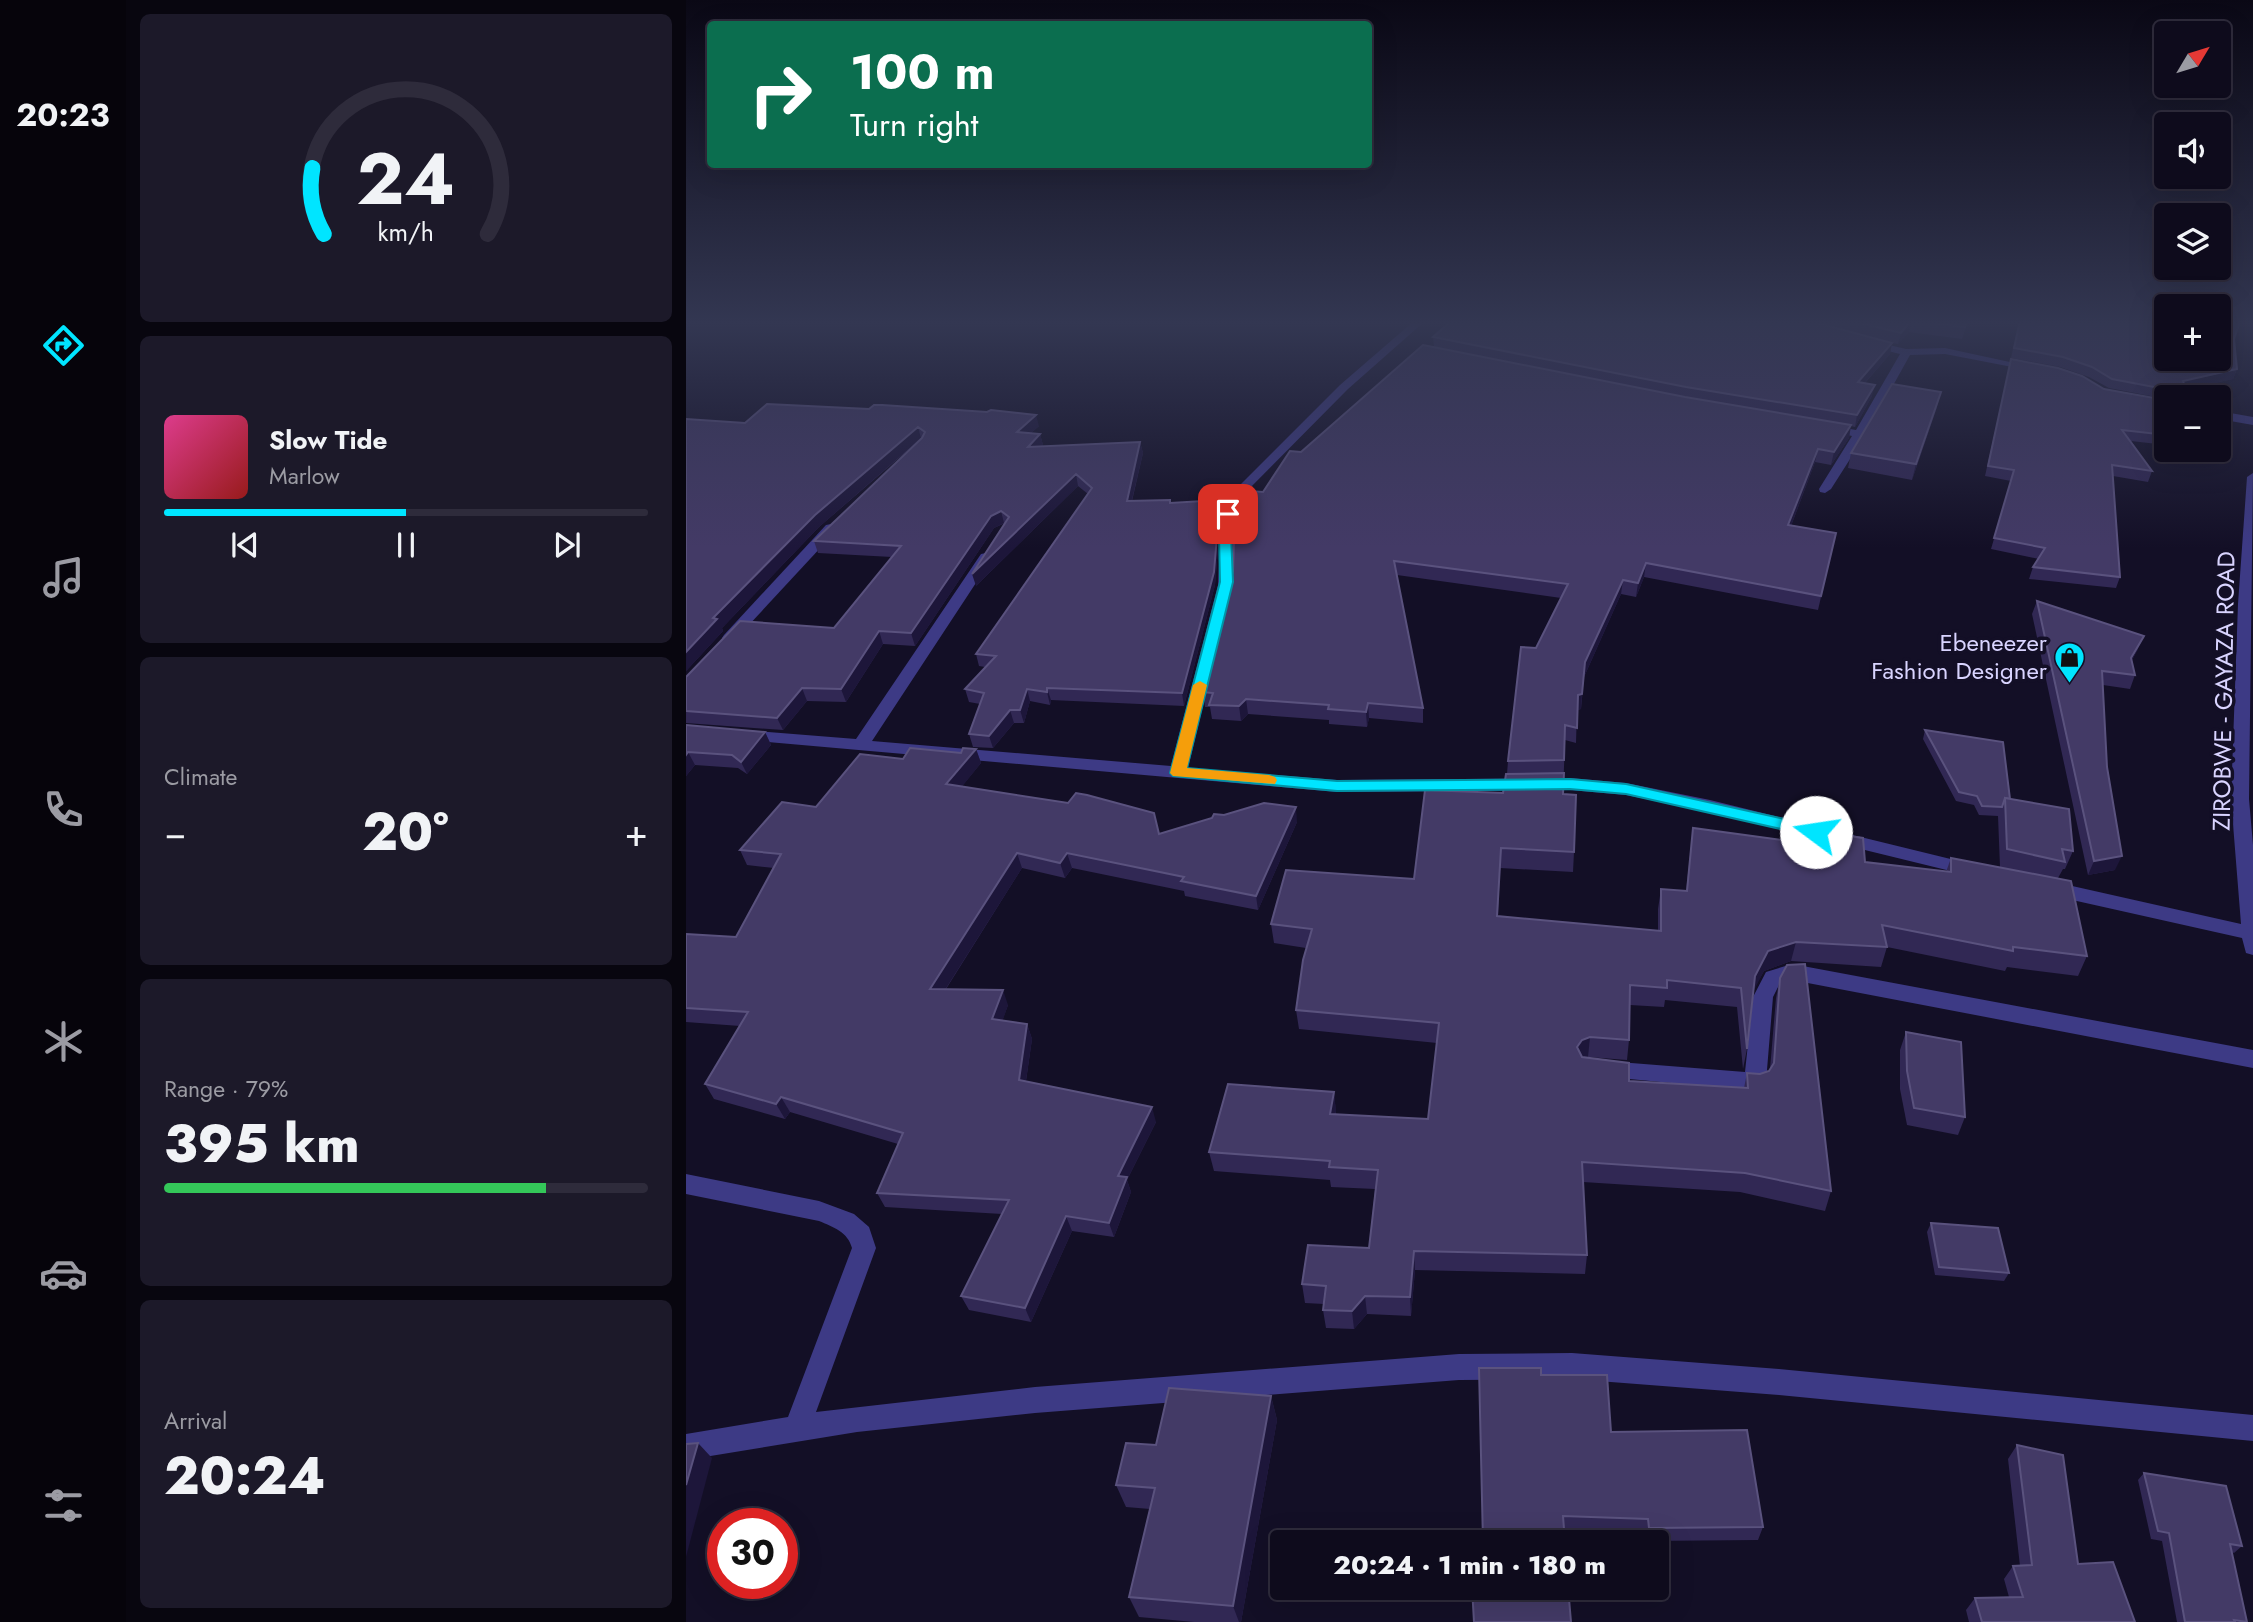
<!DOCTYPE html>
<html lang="en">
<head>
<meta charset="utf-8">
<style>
	body { margin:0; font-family:Jost,sans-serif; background:#1c1929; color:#f1f3f6; height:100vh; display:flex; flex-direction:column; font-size:26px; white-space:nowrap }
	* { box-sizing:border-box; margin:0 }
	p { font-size:23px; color:#9b9ba3 }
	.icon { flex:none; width:38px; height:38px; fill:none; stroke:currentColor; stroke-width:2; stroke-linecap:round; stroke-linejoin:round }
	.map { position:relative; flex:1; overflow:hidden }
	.drawer { display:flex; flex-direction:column; gap:14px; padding:14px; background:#08060f; width:560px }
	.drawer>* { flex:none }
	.guide { position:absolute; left:21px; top:21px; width:665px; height:147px; border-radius:7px; box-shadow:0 7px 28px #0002,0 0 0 2px #2e2b3b; background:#0b6e4f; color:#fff; overflow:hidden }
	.needle { width:46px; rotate:52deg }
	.controls { position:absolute; left:1468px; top:21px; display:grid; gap:14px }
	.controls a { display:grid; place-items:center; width:77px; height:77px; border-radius:7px; background:#0e0b1c; box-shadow:0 7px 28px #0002,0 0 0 2px #2e2b3b; font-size:35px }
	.speed { position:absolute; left:21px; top:1508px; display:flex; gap:14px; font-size:35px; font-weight:700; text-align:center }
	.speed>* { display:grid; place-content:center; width:91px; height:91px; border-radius:50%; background:#0e0b1c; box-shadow:0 7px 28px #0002,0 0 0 2px #2e2b3b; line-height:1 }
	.speed .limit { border:10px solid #d22; background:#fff; color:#111 }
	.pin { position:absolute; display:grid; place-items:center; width:60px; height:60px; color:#fff; margin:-30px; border-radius:14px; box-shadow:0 4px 10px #0006 }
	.me { position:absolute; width:77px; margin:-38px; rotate:284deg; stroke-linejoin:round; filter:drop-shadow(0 0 5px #0008) }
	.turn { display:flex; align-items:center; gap:24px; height:147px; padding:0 28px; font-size:32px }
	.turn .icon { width:91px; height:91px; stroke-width:2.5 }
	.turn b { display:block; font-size:49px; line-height:60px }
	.big { font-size:52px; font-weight:800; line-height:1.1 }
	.drawer .tile { flex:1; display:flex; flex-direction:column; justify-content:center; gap:10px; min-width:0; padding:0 24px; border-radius:10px; background:#1c1929 }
	.drawer .dial { align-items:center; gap:0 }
	.dial svg { height:182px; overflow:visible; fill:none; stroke:#2e2b3b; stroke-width:7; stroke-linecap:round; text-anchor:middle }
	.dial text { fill:#f1f3f6; stroke:none }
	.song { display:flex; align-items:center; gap:21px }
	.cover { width:84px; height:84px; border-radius:10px; background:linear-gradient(135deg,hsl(330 70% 55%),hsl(0 70% 35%)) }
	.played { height:7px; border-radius:4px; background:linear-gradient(90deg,#00e5ff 50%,#2e2b3b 50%) }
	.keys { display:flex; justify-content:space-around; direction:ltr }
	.heat { display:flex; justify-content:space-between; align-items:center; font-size:38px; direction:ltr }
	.charge { height:10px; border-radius:5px; background:linear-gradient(90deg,#34c759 79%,#2e2b3b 0) }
	.trip { position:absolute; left:584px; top:1530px; width:399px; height:70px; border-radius:7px; background:#0e0b1c; box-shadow:0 7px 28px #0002,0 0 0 2px #2e2b3b; font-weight:800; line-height:70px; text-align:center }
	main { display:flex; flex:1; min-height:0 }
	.tabs { display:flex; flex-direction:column; width:126px; justify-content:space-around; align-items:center; background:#06040b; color:#9b9ba3 }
	.tabs .icon { width:49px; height:49px }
	.tabs .active { color:#00e5ff }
	.tabs b { font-size:32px; color:#f1f3f6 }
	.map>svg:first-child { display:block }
</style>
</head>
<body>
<main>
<nav class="tabs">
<b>20:23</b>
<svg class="icon active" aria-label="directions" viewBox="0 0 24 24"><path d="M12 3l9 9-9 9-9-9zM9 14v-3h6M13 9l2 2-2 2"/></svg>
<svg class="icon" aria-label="music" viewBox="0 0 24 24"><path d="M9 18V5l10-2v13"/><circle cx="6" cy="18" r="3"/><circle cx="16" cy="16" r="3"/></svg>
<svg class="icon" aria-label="phone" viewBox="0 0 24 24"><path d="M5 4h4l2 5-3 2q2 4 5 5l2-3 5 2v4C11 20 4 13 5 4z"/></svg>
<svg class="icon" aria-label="climate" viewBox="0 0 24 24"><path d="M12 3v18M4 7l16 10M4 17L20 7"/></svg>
<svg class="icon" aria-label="car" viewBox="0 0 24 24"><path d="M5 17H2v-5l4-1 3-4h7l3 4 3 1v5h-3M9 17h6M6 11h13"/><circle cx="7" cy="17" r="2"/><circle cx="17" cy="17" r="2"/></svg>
<svg class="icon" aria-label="filters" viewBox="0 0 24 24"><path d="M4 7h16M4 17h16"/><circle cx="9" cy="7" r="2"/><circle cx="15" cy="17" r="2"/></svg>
</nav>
<section class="drawer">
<div class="tile dial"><svg viewBox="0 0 100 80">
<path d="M14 69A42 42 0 1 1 86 69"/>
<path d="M14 69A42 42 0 0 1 9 40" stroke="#00e5ff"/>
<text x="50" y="56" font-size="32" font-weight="700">24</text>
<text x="50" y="72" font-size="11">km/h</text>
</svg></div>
<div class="tile">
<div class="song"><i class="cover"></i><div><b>Slow Tide</b><p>Marlow</p></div></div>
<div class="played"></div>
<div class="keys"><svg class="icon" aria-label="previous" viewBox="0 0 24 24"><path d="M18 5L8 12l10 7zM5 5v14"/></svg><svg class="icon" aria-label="pause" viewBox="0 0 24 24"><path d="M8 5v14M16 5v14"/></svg><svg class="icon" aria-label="next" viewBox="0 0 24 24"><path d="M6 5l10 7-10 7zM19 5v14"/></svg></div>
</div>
<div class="tile"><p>Climate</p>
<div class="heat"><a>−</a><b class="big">20°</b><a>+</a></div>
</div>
<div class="tile"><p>Range · 79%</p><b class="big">395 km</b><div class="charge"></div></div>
<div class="tile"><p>Arrival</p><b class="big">20:24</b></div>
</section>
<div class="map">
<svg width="1567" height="1622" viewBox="0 0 1567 1622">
	<rect width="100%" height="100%" fill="#130f26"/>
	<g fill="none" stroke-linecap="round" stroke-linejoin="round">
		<g fill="#3d3a85" fill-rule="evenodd">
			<polygon points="728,321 739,321 662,389 555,497 548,521 546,585 502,768 651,780 884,778 940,783 1024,800 1285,864 1291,865 1294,870 1291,875 1285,876 1024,812 940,795 884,790 651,792 58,740 50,735 58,730 170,739 295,554 300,553 307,557 186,741 485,766 532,585 535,521 543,496 654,385"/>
			<polygon points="1182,340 1220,349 1259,348 1352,368 1347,371 1259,354 1224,355 1180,434 1145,489 1139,493 1134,492 1133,489 1166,436 1135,429 1141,425 1170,430 1214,354 1178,345 1177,343"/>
			<polygon points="1533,411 1567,417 1567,425 1533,419"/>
			<polygon points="1567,473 1563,799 1567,845 1567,955 1560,953 1556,938 1364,895 1357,893 1355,888 1357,883 1364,881 1555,924 1545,799 1552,604 1561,477"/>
			<polygon points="145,524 150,525 150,531 48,641 38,641 36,638 38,635 140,525"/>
			<polygon points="1106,964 1567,1050 1567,1068 1106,980 1094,983 1087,997 1080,1082 1077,1088 1069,1091 912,1076 909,1070 912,1064 920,1061 1059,1072 1067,997 1080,972"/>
			<path d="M0,1174L133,1201L168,1214L183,1227L190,1248L130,1412L349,1387L773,1354L886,1353L1093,1369L1567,1415V1441L1093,1395L886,1379L773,1380L349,1413L171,1432L0,1460V1434L102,1417L166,1248C162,1232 147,1227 133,1221L0,1194Z"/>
		</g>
	</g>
	<g fill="#312854">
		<polygon points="765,321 1282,321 1276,339 1223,332 1212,344 1206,343 1204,354 1179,383 1186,396 1169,427 1165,426 1163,438 1145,465 1129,462 1105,526 1150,533 1132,610 958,577 950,597 935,594 898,677 895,709 891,710 890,743 879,740 877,794 888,852 887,872 814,868 812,916 972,931 972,909 975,889 1000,891 1007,828 1130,844 1133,832 1179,862 1260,872 1265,858 1314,867 1312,816 1293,815 1288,805 1270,801 1237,739 1239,730 1387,851 1379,869 1377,869 1372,878 1401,956 1392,976 1321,967 1319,971 1201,947 1195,967 1105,961 1078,971 1067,990 1061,1049 1057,1069 1051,1007 979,1000 978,1007 944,1005 943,1040 941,1060 902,1057 900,1057 943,1081 1058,1088 1061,1073 1074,1074 1083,1071 1084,1069 1090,998 1094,978 1145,1191 1139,1211 1054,1192 897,1182 901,1255 899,1274 729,1270 725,1316 681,1314 668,1329 640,1328 637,1310 638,1304 619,1303 616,1284 683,1248 689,1189 645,1187 644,1180 528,1171 523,1152 648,1092 650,1114 742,1119 751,1043 613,1029 610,1010 620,948 588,943 585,924 728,879 817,793 821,774 822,761 850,648 875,598 711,575 737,708 737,723 683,718 681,727 643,724 643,720 562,714 555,721 526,719 524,707 519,707 517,692 547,571 562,497 577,492 615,452 748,347 747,337"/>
		<polygon points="1333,321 1480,321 1548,339 1551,369 1547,379 1500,389 1503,397 1480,397 1480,399 1423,388 1403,377 1374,367 1325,358"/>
		<polygon points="1325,359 1418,389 1480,400 1480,445 1445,441 1466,471 1462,482 1427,476 1434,577 1430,588 1343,579 1347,567 1353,559 1305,549 1325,481 1299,476"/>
		<polygon points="1251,407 1226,480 1162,468 1165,453"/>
		<polygon points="59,423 353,426 345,433 354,434 357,445 356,446 454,442 457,453 446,501 484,500 485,503 534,500 535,512 529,585 498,706 365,700 364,705 344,701 338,723 328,723 307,748 287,747 283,734 294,704 283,702 279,689 299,667 293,666 290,654 402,494 392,486 290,586 319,523 308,528 229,646 197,644 160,702 121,701 97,730 0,723 0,677 148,628 206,557 132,553 128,541 236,438 133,527 36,628 37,631 0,671"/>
		<polygon points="1351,601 1452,649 1446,660 1449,675 1444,689 1417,685 1421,767 1429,870 1402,875 1346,614"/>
		<polygon points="0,725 79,732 85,745 61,774 52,768 9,765 0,776"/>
		<polygon points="290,749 295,763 276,786 473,834 611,822 572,910 499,896 498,891 386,868 379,878 336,868 260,989 322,1005 316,1021 341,1024 346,1039 340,1081 470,1122 441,1180 445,1192 428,1237 386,1231 345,1322 283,1310 275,1296 316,1214 199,1207 191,1193 212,1144 104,1112 99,1119 28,1099 19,1084 54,1026 0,1022 0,934 50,937 88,868 61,865 54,850 130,807 217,759 275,753"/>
		<polygon points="1220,1032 1279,1117 1272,1135 1221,1125 1214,1089 1214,1050"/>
		<polygon points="1245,1223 1323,1273 1318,1281 1249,1275 1241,1232"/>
		<polygon points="855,1375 925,1432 1077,1527 1072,1540 960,1541 959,1532 878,1529 879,1542 797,1542 793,1382"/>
		<polygon points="585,1396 591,1420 555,1622 508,1622 453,1617 443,1597 464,1509 440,1507 430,1485 470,1445"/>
		<polygon points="1331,1445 1392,1564 1449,1622 1283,1622 1280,1610 1289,1598 1323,1597 1318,1579 1327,1566 1334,1566 1322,1459"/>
		<polygon points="1458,1473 1556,1546 1548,1553 1546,1552 1561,1622 1491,1622 1476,1541 1465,1539 1452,1480"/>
	</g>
	<g fill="#1d163a">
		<polygon points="1226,321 1223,332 1212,344 1215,333"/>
		<polygon points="1206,343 1204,354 1169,394 1172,382"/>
		<polygon points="1551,369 1547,379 1493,391 1497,381"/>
		<polygon points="1189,385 1186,396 1169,427 1171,415"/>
		<polygon points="1255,392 1251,407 1226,480 1230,464"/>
		<polygon points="350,415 353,426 334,443 331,432"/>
		<polygon points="1165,425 1163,438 1145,465 1148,452"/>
		<polygon points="232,427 235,438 133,527 36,628 37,631 0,671 0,652 27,618 129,515"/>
		<polygon points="354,434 357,445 345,458 342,447"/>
		<polygon points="454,442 457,453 443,512 441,501"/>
		<polygon points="1132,449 1129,462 1100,539 1102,525"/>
		<polygon points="390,474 392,486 290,586 286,574"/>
		<polygon points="534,500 535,512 529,585 498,706 496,693"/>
		<polygon points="315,511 318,523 308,528 229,646 225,633 305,516"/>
		<polygon points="960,563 958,577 950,597 952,583"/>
		<polygon points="937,580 935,594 898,677 899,662"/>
		<polygon points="193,631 197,644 160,702 155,689"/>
		<polygon points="1458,636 1452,649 1440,671 1445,658"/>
		<polygon points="116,688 121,701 97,730 91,718"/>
		<polygon points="361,688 365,700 364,705 361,692"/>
		<polygon points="341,689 344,701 338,723 334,710"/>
		<polygon points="896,694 895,709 891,710 892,695"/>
		<polygon points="560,699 562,714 555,721 553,706"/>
		<polygon points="682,703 683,718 681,727 680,712"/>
		<polygon points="324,710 328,723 307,748 303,736"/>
		<polygon points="79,732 85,745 61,774 55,762"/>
		<polygon points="290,749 295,763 266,799 260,784"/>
		<polygon points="2,752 9,765 0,776 0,755"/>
		<polygon points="610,807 611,822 572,910 570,896"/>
		<polygon points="331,853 336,868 250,1004 244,989"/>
		<polygon points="381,853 386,868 379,878 374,863"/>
		<polygon points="1436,856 1429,870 1402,875 1408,861"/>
		<polygon points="1110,942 1105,961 1078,971 1065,996 1069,976 1082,951"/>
		<polygon points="317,990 322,1005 312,1034 306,1019"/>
		<polygon points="341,1024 346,1039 338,1094 333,1080"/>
		<polygon points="904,1037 902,1057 894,1060 891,1047 896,1040"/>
		<polygon points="648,1092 650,1111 646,1133 644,1114"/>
		<polygon points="95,1097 104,1112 99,1119 90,1104"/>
		<polygon points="466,1107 470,1122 441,1180 445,1192 428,1237 423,1223 432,1176"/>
		<polygon points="380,1216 386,1231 345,1322 339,1308"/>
		<polygon points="728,1251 729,1270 725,1316 724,1297"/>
		<polygon points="679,1296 681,1314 668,1329 666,1311"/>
		<polygon points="585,1396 591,1420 555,1622 553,1622 547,1606"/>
		<polygon points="12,1443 26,1458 0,1557 0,1485"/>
	</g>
	<g fill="#433a66" stroke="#5a527e" stroke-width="2">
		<polygon points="765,321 1124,321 1206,343 1172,382 1189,385 1171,415 1000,387 747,337"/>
		<polygon points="1166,321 1225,321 1215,333"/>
		<polygon points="1228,321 1281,321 1279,327"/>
		<polygon points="1334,321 1480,321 1480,359 1533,359 1533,321 1554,321 1548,339 1551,369 1497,381 1503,397 1486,397 1484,390 1426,379 1406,367 1377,357 1328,348"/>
		<polygon points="737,345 999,397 1165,425 1148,452 1132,449 1102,525 1150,533 1135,596 960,563 952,583 937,580 899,662 896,694 892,695 891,728 879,725 878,760 822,761 835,647 850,648 882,584 708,561 737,708 682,703 680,712 642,709 643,705 560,699 553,706 523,705 527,693 517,692 547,571 549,508 552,497 562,497 564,491 577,492 604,451 615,452"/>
		<polygon points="1325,359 1372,368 1396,376 1418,389 1480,400 1480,435 1436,430 1466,471 1426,465 1434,577 1347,567 1359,548 1308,538 1328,470 1302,466"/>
		<polygon points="1206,384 1255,392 1230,464 1165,453"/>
		<polygon points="81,404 183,409 188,405 196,405 301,412 305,410 350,415 331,432 354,434 342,447 454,442 441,501 484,500 484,503 534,500 528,572 496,693 361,688 361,692 341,689 334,710 324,710 303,736 283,734 298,693 279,689 310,656 290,654 406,488 390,474 286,574 323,517 315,511 305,516 225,633 193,631 155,689 116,688 91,718 0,711 0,677 54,621 148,628 215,546 128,541 236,438 239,432 232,427 129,515 27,618 31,619 0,652 0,419 59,423"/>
		<polygon points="1351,601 1458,636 1445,658 1449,675 1416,671 1421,767 1436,856 1408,861"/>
		<polygon points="0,725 79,732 55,762 46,755 2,752 0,755"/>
		<polygon points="1239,730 1317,742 1324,799 1319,798 1316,807 1296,806 1291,796 1273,792"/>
		<polygon points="224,748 275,753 277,748 290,749 260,784 382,803 390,793 401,795 468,813 473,834 526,818 528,814 538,815 578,803 610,807 570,896 495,881 498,877 381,853 374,863 331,853 244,989 317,990 306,1019 341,1024 333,1080 466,1107 432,1176 441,1177 423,1223 380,1216 339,1308 275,1296 323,1200 191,1193 217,1133 95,1097 90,1104 19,1084 62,1012 0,1008 0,934 50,937 95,854 54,850 96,802 130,807 174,754 217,759"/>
		<polygon points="878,773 877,794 890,795 888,852 815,848 811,916 975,931 975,889 1001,891 1007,828 1133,845 1133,832 1177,838 1179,862 1265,872 1265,858 1385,881 1401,956 1327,947 1327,951 1196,925 1201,947 1110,942 1082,951 1069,976 1061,1049 1055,988 981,980 981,988 944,985 943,1040 904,1037 896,1040 891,1047 896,1057 943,1063 943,1081 1062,1088 1061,1073 1074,1074 1083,1071 1088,1063 1094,978 1101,965 1119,964 1145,1191 1059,1173 896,1162 901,1255 728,1251 724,1297 679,1296 666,1311 637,1310 640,1286 616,1284 622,1245 683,1248 692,1170 643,1167 644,1161 523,1152 542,1084 648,1092 644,1114 742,1119 753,1023 610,1010 617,960 626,929 585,924 600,870 728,879 739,790 817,793 820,774"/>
		<polygon points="1319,798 1383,809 1387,851 1376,849 1379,862 1321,849"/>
		<polygon points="1220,1032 1275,1042 1279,1117 1228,1108 1221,1071"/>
		<polygon points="1245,1223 1312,1228 1323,1273 1253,1267"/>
		<polygon points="793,1368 855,1368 855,1375 921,1375 925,1432 1061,1430 1077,1527 963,1528 962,1519 877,1516 879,1542 797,1542"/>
		<polygon points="483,1388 585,1396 547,1606 443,1597 469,1488 430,1485 440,1443 470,1445"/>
		<polygon points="12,1443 0,1485 0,1444"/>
		<polygon points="1331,1445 1377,1455 1392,1564 1427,1562 1449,1622 1296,1622 1289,1598 1337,1597 1327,1566 1346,1565"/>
		<polygon points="1458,1473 1540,1486 1556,1546 1544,1544 1561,1622 1548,1620 1549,1622 1499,1622 1483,1533 1472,1531"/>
		<polygon points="786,1587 882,1587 885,1622 788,1622"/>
	</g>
	<linearGradient id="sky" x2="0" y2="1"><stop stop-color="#0a0815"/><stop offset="0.59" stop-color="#333752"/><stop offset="1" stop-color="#333752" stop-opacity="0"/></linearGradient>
	<rect width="1567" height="548" fill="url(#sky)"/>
	<polygon fill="#00e5ff" stroke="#0095a6" stroke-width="2" points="542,511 548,514 545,534 547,582 501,768 651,781 884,779 940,784 1130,826 1138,832 1130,837 940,794 884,789 651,791 487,776 484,773 534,582 533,534 536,514"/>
	<polygon fill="#f59e0b" points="514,681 521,685 501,768 583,775 589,777 591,780 589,784 487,776 484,773 507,685"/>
	<defs>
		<symbol id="shop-pin" viewBox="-11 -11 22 30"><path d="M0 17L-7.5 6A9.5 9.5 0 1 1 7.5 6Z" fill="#00e5ff" stroke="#130f26"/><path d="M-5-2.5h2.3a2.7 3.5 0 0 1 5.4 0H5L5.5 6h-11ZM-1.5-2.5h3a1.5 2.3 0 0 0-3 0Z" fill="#111"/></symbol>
	</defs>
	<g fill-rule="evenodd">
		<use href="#shop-pin" x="1366" y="640" width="35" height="47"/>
	</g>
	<g text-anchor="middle" stroke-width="7" stroke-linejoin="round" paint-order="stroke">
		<g font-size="24" fill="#d9d4ff" stroke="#130f26" text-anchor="end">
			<text x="1361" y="651">Ebeneezer<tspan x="1361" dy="28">Fashion Designer</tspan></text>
		</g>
		<g font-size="24" fill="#d9d4ff" stroke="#130f26">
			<text transform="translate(1538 691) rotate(-89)" y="8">ZIROBWE - GAYAZA ROAD</text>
		</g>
	</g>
</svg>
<div class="controls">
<a><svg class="needle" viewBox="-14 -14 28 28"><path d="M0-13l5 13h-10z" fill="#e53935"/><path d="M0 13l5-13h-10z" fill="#9b9ba3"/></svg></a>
<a><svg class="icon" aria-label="sound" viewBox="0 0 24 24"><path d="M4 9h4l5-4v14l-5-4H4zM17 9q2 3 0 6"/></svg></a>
<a><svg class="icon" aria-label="layers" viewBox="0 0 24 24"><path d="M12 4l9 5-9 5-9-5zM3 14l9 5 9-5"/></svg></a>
<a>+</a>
<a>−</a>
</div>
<div class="speed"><div class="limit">30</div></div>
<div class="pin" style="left:542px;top:514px;background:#d93025"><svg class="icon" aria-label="arrive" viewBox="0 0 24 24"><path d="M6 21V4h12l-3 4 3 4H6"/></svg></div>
<svg class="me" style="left:1130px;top:832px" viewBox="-20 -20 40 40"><circle r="19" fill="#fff"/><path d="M0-13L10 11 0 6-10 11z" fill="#00e5ff"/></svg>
<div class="trip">20:24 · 1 min · 180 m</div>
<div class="guide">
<div class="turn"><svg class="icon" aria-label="right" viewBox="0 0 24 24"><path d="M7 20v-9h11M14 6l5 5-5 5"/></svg><div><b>100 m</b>Turn right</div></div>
</div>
</div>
</main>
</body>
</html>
